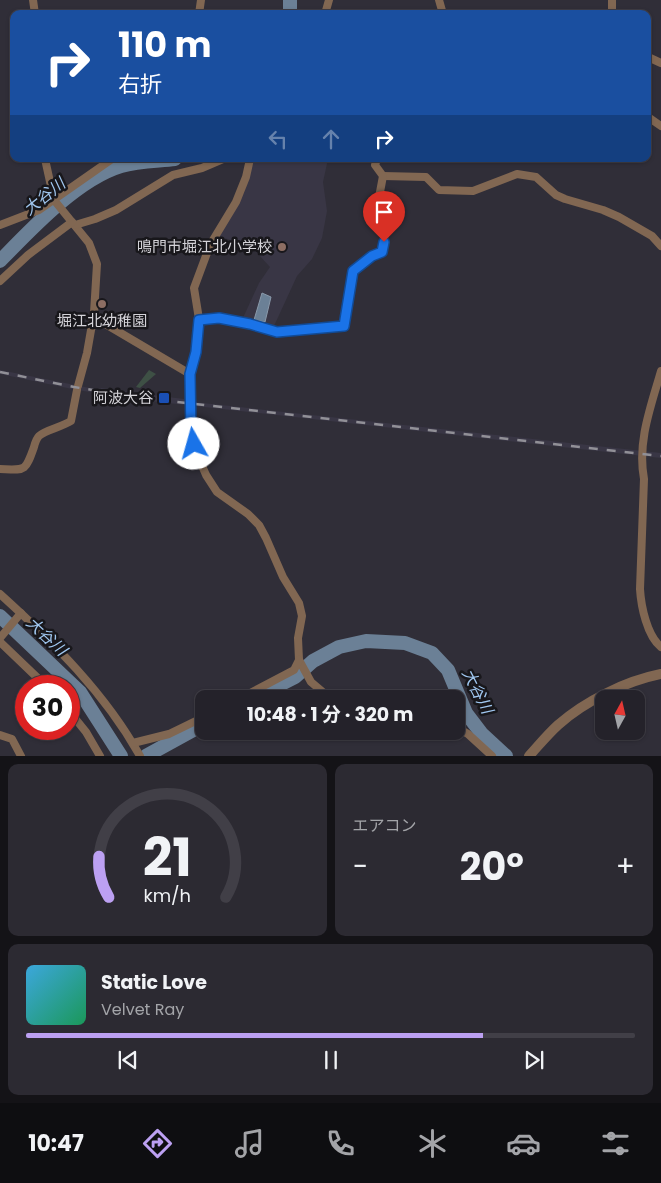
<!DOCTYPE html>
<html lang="ja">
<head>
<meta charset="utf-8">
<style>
	body { margin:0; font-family:Poppins,"Noto Sans JP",sans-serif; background:#2c2a32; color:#f1f3f6; height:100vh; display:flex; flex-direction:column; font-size:19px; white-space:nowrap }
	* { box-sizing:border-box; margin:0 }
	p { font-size:16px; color:#a3a4a8 }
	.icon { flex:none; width:28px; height:28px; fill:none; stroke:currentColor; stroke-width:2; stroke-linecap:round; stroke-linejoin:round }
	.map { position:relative; height:756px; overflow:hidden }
	.drawer { display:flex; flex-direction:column; gap:8px; padding:8px; background:#141317; flex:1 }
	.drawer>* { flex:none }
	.banner { position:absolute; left:10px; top:10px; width:641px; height:152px; border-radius:10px; box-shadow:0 1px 4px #0004,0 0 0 1px #413f47; background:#1a4fa0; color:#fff; overflow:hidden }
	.needle { width:32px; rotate:8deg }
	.fabs { position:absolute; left:595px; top:690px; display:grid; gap:10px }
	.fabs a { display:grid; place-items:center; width:50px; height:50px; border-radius:10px; background:#24222a; box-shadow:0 1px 4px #0004,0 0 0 1px #413f47; font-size:25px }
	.speed { position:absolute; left:15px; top:675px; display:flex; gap:10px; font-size:25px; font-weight:700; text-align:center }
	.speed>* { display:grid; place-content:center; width:65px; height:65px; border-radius:50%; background:#24222a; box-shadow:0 1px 4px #0004,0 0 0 1px #413f47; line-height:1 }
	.speed .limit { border:8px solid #d22; background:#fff; color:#111 }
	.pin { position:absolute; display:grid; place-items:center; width:42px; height:42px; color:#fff; margin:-51px -21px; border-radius:50% 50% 50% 0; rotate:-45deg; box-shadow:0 0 5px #0007 }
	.pin .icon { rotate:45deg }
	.me { position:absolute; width:55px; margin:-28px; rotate:353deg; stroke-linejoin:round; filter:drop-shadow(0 0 4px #0008) }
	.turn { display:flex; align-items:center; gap:18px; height:105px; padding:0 25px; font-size:22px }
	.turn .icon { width:65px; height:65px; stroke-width:2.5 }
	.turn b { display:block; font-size:35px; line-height:42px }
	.lanes { display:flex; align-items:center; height:48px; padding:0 25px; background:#0003; justify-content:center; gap:25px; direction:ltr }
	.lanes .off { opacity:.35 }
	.big { font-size:38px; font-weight:700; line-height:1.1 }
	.drawer .tile { flex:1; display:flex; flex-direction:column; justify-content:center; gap:8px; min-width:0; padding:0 18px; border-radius:10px; background:#2c2a32 }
	.drawer .dial { align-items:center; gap:0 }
	.dial svg { height:130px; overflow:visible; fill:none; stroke:#413f47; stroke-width:7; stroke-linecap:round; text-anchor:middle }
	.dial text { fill:#f1f3f6; stroke:none }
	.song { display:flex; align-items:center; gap:15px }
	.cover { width:60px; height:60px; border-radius:8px; background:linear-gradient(135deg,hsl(200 70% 55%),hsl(150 70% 35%)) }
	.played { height:5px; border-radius:2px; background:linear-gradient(90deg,#bca0f2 75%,#413f47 75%) }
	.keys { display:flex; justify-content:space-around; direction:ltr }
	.heat { display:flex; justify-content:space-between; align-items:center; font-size:28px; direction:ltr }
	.drawer .tiles { flex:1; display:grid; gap:8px; grid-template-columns:1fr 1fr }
	.tile:last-child { grid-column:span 2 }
	.trip { position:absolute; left:195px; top:690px; width:270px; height:50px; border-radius:10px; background:#24222a; box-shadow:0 1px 4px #0004,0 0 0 1px #413f47; font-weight:700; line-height:50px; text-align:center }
	.tabs { display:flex; height:80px; justify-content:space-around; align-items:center; background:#0e0e11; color:#a3a4a8 }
	.tabs .icon { width:35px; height:35px }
	.tabs .on { color:#bca0f2 }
	.tabs b { font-size:22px; color:#f1f3f6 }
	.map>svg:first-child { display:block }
</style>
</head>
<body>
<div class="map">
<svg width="661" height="756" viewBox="0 0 661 756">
	<rect width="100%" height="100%" fill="#302e38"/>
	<g fill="#393645">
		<polygon points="254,159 328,159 323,182 327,211 322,238 312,259 297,276 274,326 242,320 259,283 270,267 257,253 237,242 218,236 244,193"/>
		<polygon points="0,370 100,390 101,388 142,394 161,396 161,395 168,395 168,397 184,399 184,401 661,453 661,458 141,400 77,390 0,374"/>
	</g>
	<polygon fill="#3e5045" points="149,370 156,374 140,388 136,387"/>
	<polygon fill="#6b8096" stroke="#8a99aa" points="262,293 271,297 265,322 254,320"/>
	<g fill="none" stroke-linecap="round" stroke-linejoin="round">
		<g stroke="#6b8096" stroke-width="14">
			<polyline points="290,0 290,14"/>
			<path d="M0,261C32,228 78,179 121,166C138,161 158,161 175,159"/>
			<polyline points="0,616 80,692 121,756"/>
			<polyline points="252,699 295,677 313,661 339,647 366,641 405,643 432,653 448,670 466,713 482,734 506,756"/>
			<polyline points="146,756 204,724"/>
		</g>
		<g stroke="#816752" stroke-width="8">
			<polyline points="33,0 35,14"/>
			<polyline points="439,0 443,14"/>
			<polyline points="612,0 612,14"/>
			<polyline points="199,14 201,0"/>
			<polyline points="325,14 329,0"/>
			<polyline points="648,57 661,63"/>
			<polyline points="648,117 661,126"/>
			<polyline points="45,159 54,200 89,243 97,264 94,313 87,353 78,386"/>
			<polyline points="250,159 246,177 236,202 210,245 194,288 199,319 196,352 190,374 191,435 197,454 206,475 217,492 248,514 259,525 266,538 283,577 299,603 302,616 298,638 299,660 311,682 331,699"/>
			<polyline points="383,176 426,177 439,190 473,191 517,174 536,177 556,195 565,199 603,210 619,217 652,236 661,246"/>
			<polyline points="0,225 39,210 112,159"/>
			<polyline points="75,225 95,219 116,210 173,175 202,168 223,159"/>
			<polyline points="0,281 28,255 72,222"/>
			<polyline points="94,313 102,322 190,374"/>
			<polyline points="199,319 219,318 250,324 277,333 344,326 353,271 372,256 382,252 385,232 377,208 383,176 375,165 377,159"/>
			<path d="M661,371C651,406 637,442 644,479L640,589C641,606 647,636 661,647"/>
			<path d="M0,469C26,470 25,472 34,447C35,443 36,439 39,436C45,430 62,427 71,421L77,390"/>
			<path d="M0,594C53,642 105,693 140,756"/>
			<polyline points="0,638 21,613"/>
			<polyline points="0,642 46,686"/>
			<polyline points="239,699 294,670 299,660"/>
			<polyline points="69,711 86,732 100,756"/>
			<polyline points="456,727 468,734 492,756"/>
			<polyline points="0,735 12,739 21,756"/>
			<polyline points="133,743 169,734 204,717"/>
		</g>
		<path stroke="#816752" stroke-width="10" d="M529,756C539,745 548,734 558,725C585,701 626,681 661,674"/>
		<polyline stroke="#919097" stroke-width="2.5" stroke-dasharray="9 9" stroke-linecap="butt" points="0,372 74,387 141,398 661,456"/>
	</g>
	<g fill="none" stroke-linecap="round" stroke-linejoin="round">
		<defs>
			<polyline id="route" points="194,444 191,435 190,374 196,352 199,320 219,318 250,324 277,332 344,326 353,271 372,256 382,252 384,242"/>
		</defs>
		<use href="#route" stroke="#114b97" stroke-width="12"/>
		<use href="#route" stroke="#1a73e8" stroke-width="9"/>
	</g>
	<g fill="#8d6e63" stroke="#18171b" stroke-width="2">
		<circle cx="282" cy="247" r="5"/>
		<circle cx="102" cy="304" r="5"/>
	</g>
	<rect fill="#1a4fb4" stroke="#18171b" stroke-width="2" x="158" y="392" width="12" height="12" rx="2.5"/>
	<g text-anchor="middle" stroke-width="5" stroke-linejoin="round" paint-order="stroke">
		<g font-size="15" fill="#d4d3d8" stroke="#18171b" text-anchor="end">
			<text x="272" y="252">鳴門市堀江北小学校</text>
			<text x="102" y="326" text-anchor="middle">堀江北幼稚園</text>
			<text x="153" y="403">阿波大谷</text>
		</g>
		<g font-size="16" font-style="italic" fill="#a0c7f0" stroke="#18171b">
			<text transform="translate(44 196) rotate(-39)" y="6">大谷川</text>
			<text transform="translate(47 636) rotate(43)" y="6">大谷川</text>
			<text transform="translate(478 691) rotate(63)" y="6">大谷川</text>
		</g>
	</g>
</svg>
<div class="fabs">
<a><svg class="needle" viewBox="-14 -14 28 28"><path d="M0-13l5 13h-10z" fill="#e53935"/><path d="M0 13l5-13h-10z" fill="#a3a4a8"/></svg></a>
</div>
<div class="speed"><div class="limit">30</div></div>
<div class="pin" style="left:384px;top:242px;background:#d93025"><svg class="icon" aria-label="arrive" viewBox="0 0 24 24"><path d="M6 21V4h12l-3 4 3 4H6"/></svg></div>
<svg class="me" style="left:194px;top:444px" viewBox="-20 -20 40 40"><circle r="19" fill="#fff"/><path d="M0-13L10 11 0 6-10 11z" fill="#1a73e8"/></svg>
<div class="trip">10:48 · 1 分 · 320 m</div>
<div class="banner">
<div class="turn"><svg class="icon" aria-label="right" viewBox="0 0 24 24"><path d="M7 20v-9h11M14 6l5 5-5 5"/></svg><div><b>110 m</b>右折</div></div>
<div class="lanes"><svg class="icon off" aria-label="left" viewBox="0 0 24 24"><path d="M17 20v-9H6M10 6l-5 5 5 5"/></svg><svg class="icon off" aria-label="ahead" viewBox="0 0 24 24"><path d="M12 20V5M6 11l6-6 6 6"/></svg><svg class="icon" aria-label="right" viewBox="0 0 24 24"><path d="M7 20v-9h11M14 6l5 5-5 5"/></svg></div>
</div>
</div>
<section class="drawer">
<div class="tiles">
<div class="tile dial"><svg viewBox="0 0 100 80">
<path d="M14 69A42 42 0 1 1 86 69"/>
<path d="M14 69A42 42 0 0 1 8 44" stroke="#bca0f2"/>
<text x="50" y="56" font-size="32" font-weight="700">21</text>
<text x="50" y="72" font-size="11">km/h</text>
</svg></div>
<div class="tile"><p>エアコン</p>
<div class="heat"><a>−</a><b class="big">20°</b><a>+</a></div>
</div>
<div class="tile">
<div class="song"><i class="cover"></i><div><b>Static Love</b><p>Velvet Ray</p></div></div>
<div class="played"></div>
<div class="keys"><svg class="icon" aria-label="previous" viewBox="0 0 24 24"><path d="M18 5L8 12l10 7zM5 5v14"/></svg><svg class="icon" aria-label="pause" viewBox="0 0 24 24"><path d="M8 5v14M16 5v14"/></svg><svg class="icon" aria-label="next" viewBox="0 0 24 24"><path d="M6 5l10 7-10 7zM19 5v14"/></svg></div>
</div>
</div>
</section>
<nav class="tabs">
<b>10:47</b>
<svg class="icon on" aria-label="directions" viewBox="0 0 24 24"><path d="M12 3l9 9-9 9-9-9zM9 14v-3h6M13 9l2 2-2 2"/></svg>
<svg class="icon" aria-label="music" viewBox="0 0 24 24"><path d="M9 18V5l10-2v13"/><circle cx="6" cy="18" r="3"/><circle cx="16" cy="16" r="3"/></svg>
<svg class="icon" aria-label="phone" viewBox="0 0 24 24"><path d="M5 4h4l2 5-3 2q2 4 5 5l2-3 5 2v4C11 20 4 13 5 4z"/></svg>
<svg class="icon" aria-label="climate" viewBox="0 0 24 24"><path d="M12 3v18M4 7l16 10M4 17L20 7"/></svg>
<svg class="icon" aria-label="car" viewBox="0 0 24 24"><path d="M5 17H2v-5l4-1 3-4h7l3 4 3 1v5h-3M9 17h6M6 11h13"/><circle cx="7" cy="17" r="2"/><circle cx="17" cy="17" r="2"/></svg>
<svg class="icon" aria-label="filters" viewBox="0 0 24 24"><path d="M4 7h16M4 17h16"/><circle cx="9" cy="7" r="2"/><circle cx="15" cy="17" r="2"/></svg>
</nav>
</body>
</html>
